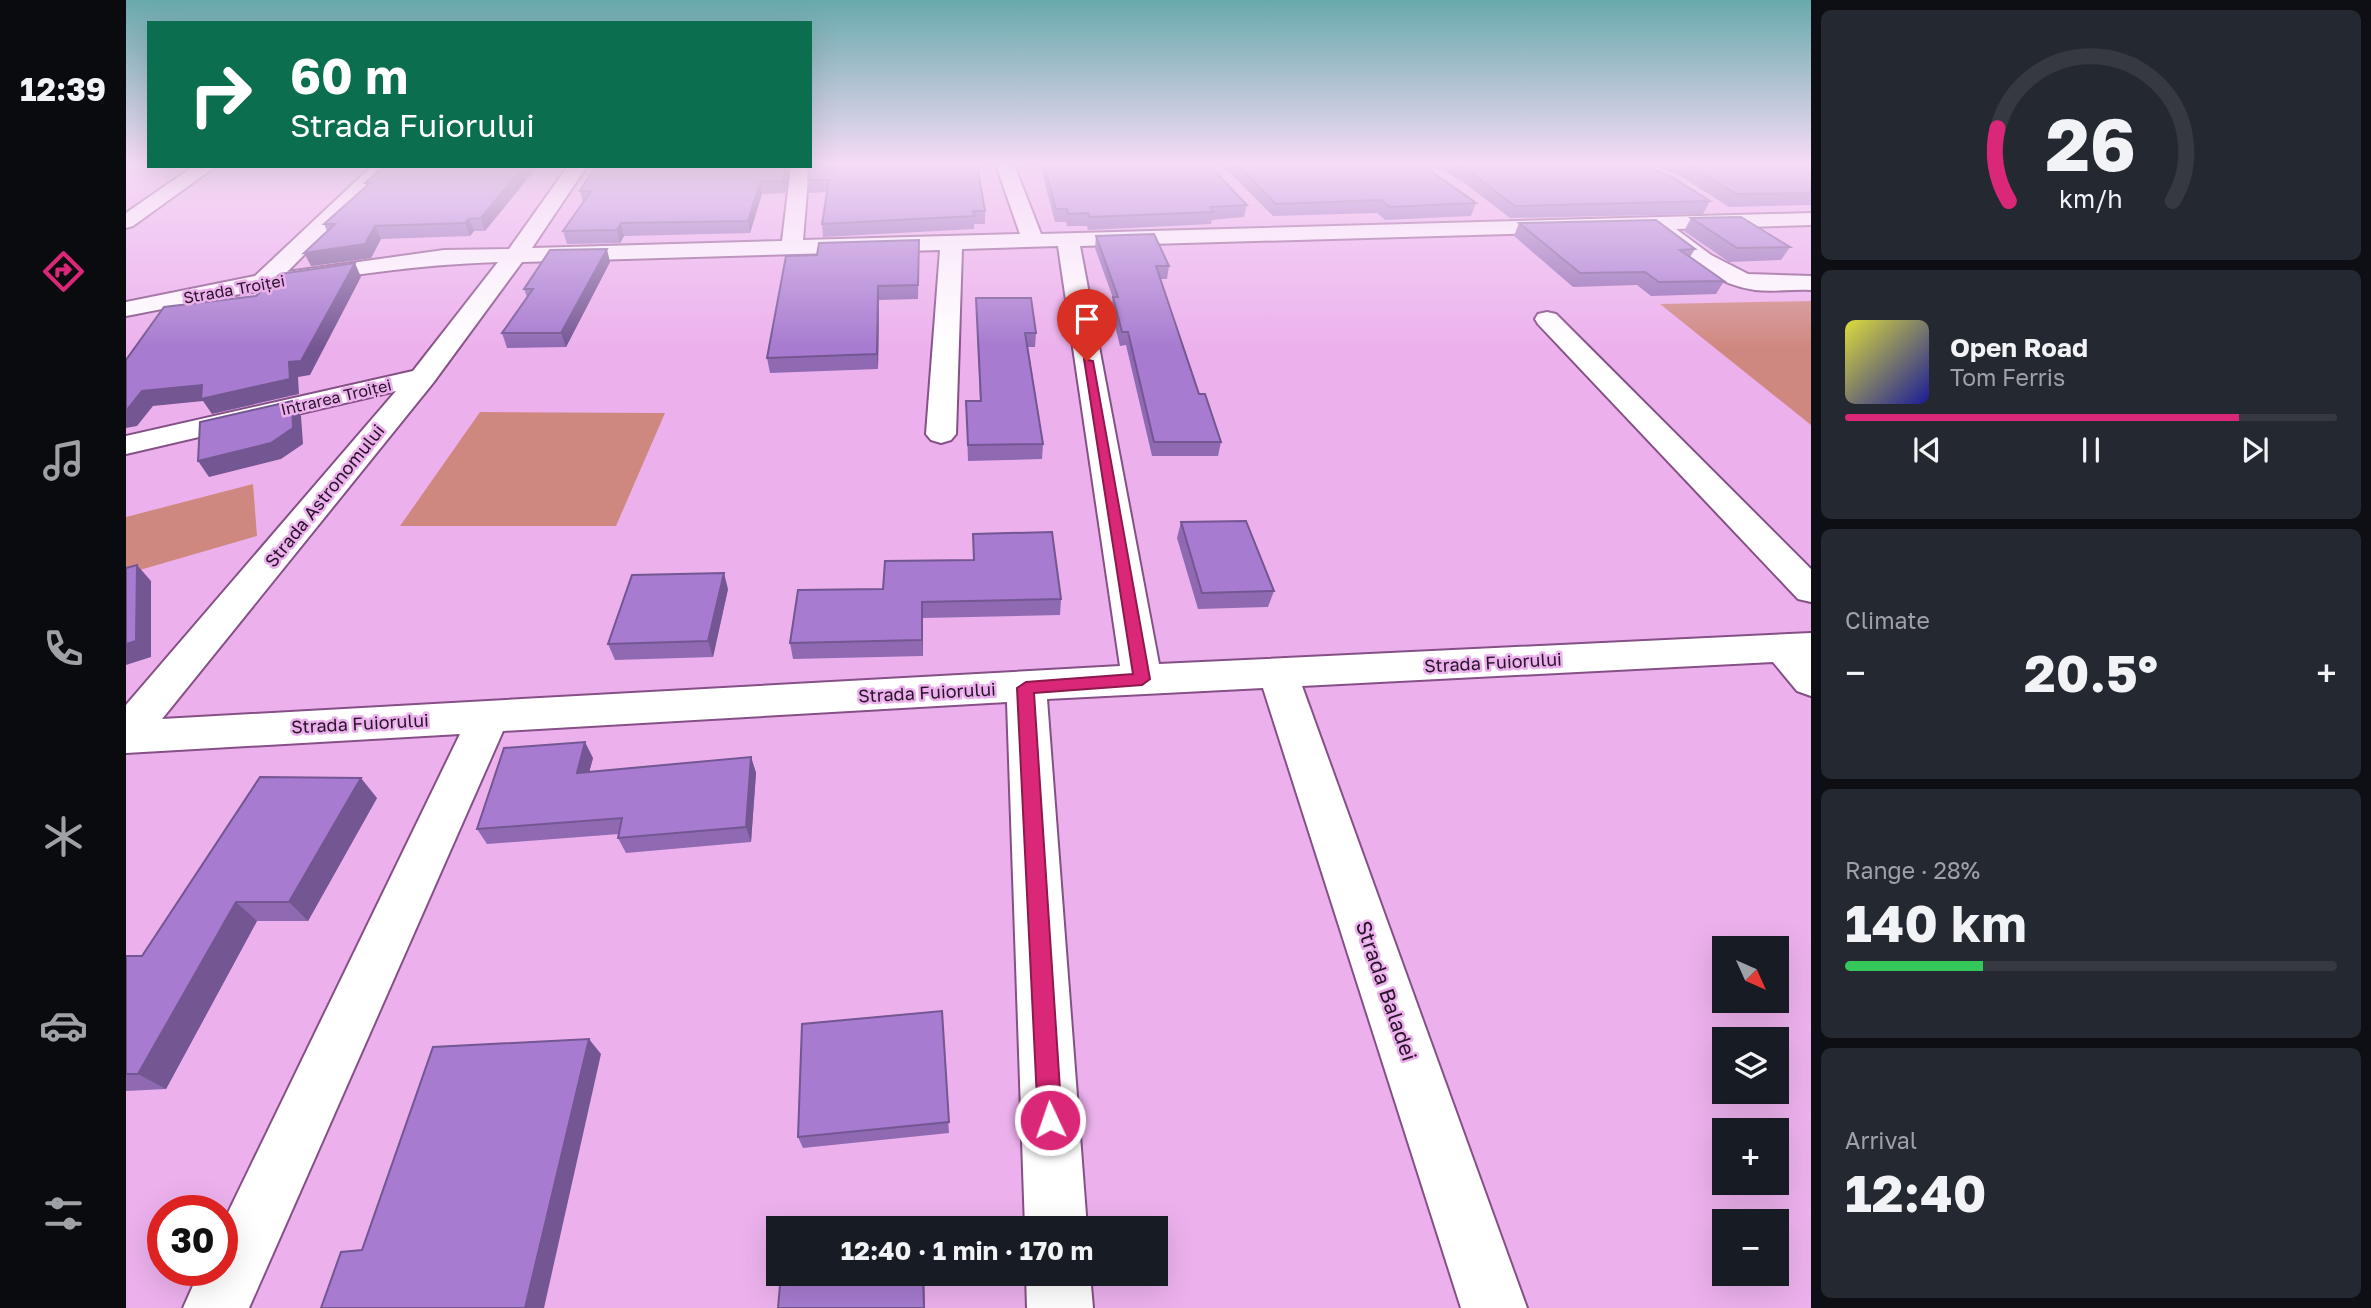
<!DOCTYPE html>
<html lang="en">
<head>
<meta charset="utf-8">
<style>
	body { margin:0; font-family:"Golos Text",sans-serif; background:#242831; color:#f1f3f6; height:100vh; display:flex; flex-direction:column; font-size:26px; white-space:nowrap }
	* { box-sizing:border-box; margin:0 }
	p { font-size:23px; color:#9ea1a6 }
	.icon { flex:none; width:38px; height:38px; fill:none; stroke:currentColor; stroke-width:2; stroke-linecap:round; stroke-linejoin:round }
	.map { position:relative; flex:1; overflow:hidden }
	.panel { display:flex; flex-direction:column; gap:10px; padding:10px; background:#0d0f14; width:560px }
	.panel>* { flex:none }
	.banner { position:absolute; left:21px; top:21px; width:665px; height:147px; border-radius:0px; box-shadow:0 7px 28px #0002; background:#0b6e4f; color:#fff; overflow:hidden }
	.needle { width:46px; rotate:135deg }
	.controls { position:absolute; left:1586px; top:936px; display:grid; gap:14px }
	.controls a { display:grid; place-items:center; width:77px; height:77px; border-radius:0px; background:#171b24; box-shadow:0 7px 28px #0002; font-size:35px }
	.speed { position:absolute; left:21px; top:1195px; display:flex; gap:14px; font-size:35px; font-weight:700; text-align:center }
	.speed>* { display:grid; place-content:center; width:91px; height:91px; border-radius:50%; background:#171b24; box-shadow:0 7px 28px #0002; line-height:1 }
	.speed .limit { border:10px solid #d22; background:#fff; color:#111 }
	.pin { position:absolute; display:grid; place-items:center; width:60px; height:60px; color:#fff; margin:-72px -30px; border-radius:50% 50% 50% 0; rotate:-45deg; box-shadow:0 0 7px #0007 }
	.pin .icon { rotate:45deg }
	.me { position:absolute; width:77px; margin:-38px; rotate:357deg; stroke-linejoin:round; filter:drop-shadow(0 0 5px #0008) }
	.turn { display:flex; align-items:center; gap:24px; height:147px; padding:0 28px; font-size:32px }
	.turn .icon { width:91px; height:91px; stroke-width:2.5 }
	.turn b { display:block; font-size:49px; line-height:60px }
	.big { font-size:52px; font-weight:700; line-height:1.1 }
	.panel .widget { flex:1; display:flex; flex-direction:column; justify-content:center; gap:10px; min-width:0; padding:0 24px; border-radius:10px; background:#242831 }
	.panel .dial { align-items:center; gap:0 }
	.dial svg { height:182px; overflow:visible; fill:none; stroke:#363941; stroke-width:7; stroke-linecap:round; text-anchor:middle }
	.dial text { fill:#f1f3f6; stroke:none }
	.song { display:flex; align-items:center; gap:21px }
	.cover { width:84px; height:84px; border-radius:10px; background:linear-gradient(135deg,hsl(60 70% 55%),hsl(240 70% 35%)) }
	.played { height:7px; border-radius:4px; background:linear-gradient(90deg,#db2777 80%,#363941 80%) }
	.keys { display:flex; justify-content:space-around; direction:ltr }
	.heat { display:flex; justify-content:space-between; align-items:center; font-size:38px; direction:ltr }
	.charge { height:10px; border-radius:5px; background:linear-gradient(90deg,#34c759 28%,#363941 0) }
	.trip { position:absolute; left:640px; top:1216px; width:402px; height:70px; border-radius:0px; background:#171b24; box-shadow:0 7px 28px #0002; font-weight:700; line-height:70px; text-align:center }
	main { display:flex; flex:1; min-height:0 }
	.tabs { display:flex; flex-direction:column; width:126px; justify-content:space-around; align-items:center; background:#090b0e; color:#9ea1a6 }
	.tabs .icon { width:49px; height:49px }
	.tabs .selected { color:#db2777 }
	.tabs b { font-size:32px; color:#f1f3f6 }
	.map>svg:first-child { display:block }
</style>
</head>
<body>
<main>
<nav class="tabs">
<b>12:39</b>
<svg class="icon selected" aria-label="directions" viewBox="0 0 24 24"><path d="M12 3l9 9-9 9-9-9zM9 14v-3h6M13 9l2 2-2 2"/></svg>
<svg class="icon" aria-label="music" viewBox="0 0 24 24"><path d="M9 18V5l10-2v13"/><circle cx="6" cy="18" r="3"/><circle cx="16" cy="16" r="3"/></svg>
<svg class="icon" aria-label="phone" viewBox="0 0 24 24"><path d="M5 4h4l2 5-3 2q2 4 5 5l2-3 5 2v4C11 20 4 13 5 4z"/></svg>
<svg class="icon" aria-label="climate" viewBox="0 0 24 24"><path d="M12 3v18M4 7l16 10M4 17L20 7"/></svg>
<svg class="icon" aria-label="car" viewBox="0 0 24 24"><path d="M5 17H2v-5l4-1 3-4h7l3 4 3 1v5h-3M9 17h6M6 11h13"/><circle cx="7" cy="17" r="2"/><circle cx="17" cy="17" r="2"/></svg>
<svg class="icon" aria-label="filters" viewBox="0 0 24 24"><path d="M4 7h16M4 17h16"/><circle cx="9" cy="7" r="2"/><circle cx="15" cy="17" r="2"/></svg>
</nav>
<div class="map">
<svg width="1685" height="1308" viewBox="0 0 1685 1308">
	<rect width="100%" height="100%" fill="#ecb1ed"/>
	<g fill="#cf8880">
		<polygon points="1685,301 1685,425 1534,304"/>
		<polygon points="354,412 539,413 490,526 274,526"/>
		<polygon points="127,484 131,536 0,574 0,517"/>
	</g>
	<g fill="none" stroke-linecap="round" stroke-linejoin="round">
		<defs>
			<g id="minor">
				<path d="M870,165H888L915,234L1685,213V225L1550,229L1585,255L1622,274L1685,276V290C1667,289 1648,292 1629,290C1587,284 1556,256 1524,230L954,246L1033,664L1685,633V696L1671,691L1647,662L1176,686L1401,1308H1335L1137,688L921,699L961,1228H899L881,702L377,731L123,1308H57L74,1270H96V1225L334,734L0,753V705L270,391L0,454V436L287,371L372,262C247,266 123,292 0,316V302L129,276L246,166H266L161,272L318,250L383,249L442,166H461L406,248L656,241L665,166H683L677,240L894,234ZM932,246L994,666L36,719L307,383L396,262L814,250L800,434L805,440L815,443L825,440L830,434L836,249Z"/>
				<polygon points="68,166 90,166 7,226 0,228 0,213"/>
				<polygon points="1421,312 1430,314 1685,569 1685,602 1672,599 1412,324 1409,319 1412,314"/>
				<polygon points="900,1274 964,1274 967,1308 901,1308"/>
			</g>
		</defs>
		<use href="#minor" stroke="#855086" stroke-width="4"/>
		<use href="#minor" fill="#fff" fill-rule="evenodd"/>
	</g>
	<g fill="#8f6ab3">
		<polygon points="914,165 1083,165 1121,205 1118,217 1086,220 1085,224 962,230 961,226 941,226 940,222 929,222"/>
		<polygon points="1096,165 1296,165 1350,203 1345,216 1259,220 1251,213 1147,216"/>
		<polygon points="1308,165 1515,165 1584,201 1577,214 1384,218 1337,182"/>
		<polygon points="1527,165 1685,165 1685,205 1603,207 1556,177"/>
		<polygon points="258,166 412,166 359,231 348,231 344,236 255,239 245,258 185,266 201,231 198,224 241,187 239,183"/>
		<polygon points="470,166 664,166 659,193 636,194 624,233 498,236 494,243 441,244 437,231 457,202 454,191"/>
		<polygon points="683,166 859,211 859,224 848,224 848,229 697,237 696,224 701,192 683,193 682,180"/>
		<polygon points="1565,218 1664,247 1655,260 1603,262 1558,231"/>
		<polygon points="1393,223 1569,249 1564,257 1598,281 1590,294 1525,296 1511,285 1447,287 1388,236"/>
		<polygon points="970,236 1043,266 1041,279 1034,279 1073,394 1095,442 1092,456 1026,456 1000,345 994,346 985,310 987,298 969,248"/>
		<polygon points="793,253 792,299 753,300 752,369 644,373 641,358"/>
		<polygon points="484,262 440,347 381,348 376,333 401,297 398,289"/>
		<polygon points="850,298 910,333 909,347 902,347 917,444 916,459 842,461 840,401 854,401"/>
		<polygon points="1055,522 1148,591 1142,607 1072,609 1051,538"/>
		<polygon points="847,534 935,599 934,615 797,618 797,656 667,659 664,643 757,589 847,560"/>
		<polygon points="602,589 587,657 489,660 482,644"/>
		<polygon points="625,757 630,773 625,842 500,853 492,838 493,834 361,844 351,829 467,758 463,772"/>
		<polygon points="251,798 182,921 131,921 40,1089 0,1091 0,956 16,956"/>
		<polygon points="816,1011 823,1133 677,1148 672,1137"/>
	</g>
	<g fill="#745692">
		<polygon points="398,166 412,166 359,231 355,218"/>
		<polygon points="660,166 664,166 659,193 657,181"/>
		<polygon points="634,182 636,194 624,233 622,221"/>
		<polygon points="343,219 348,231 344,236 339,223"/>
		<polygon points="495,223 498,236 494,243 491,230"/>
		<polygon points="249,226 255,239 245,258 185,266 178,253"/>
		<polygon points="481,249 484,262 440,347 435,333"/>
		<polygon points="229,263 235,277 184,375 172,377 173,394 86,414 77,401 27,406 11,426 0,428 0,411 16,391 163,362"/>
		<polygon points="752,286 753,300 752,369 751,354"/>
		<polygon points="166,401 175,416 177,444 155,459 83,477 72,461"/>
		<polygon points="11,565 25,581 25,657 0,665 0,644"/>
		<polygon points="598,573 602,589 587,657 582,641"/>
		<polygon points="796,602 797,618 797,656 796,640"/>
		<polygon points="459,742 467,758 459,788 451,773"/>
		<polygon points="625,757 630,773 625,842 620,827"/>
		<polygon points="235,778 251,798 182,921 163,902"/>
		<polygon points="110,902 131,921 40,1089 12,1074"/>
		<polygon points="463,1039 475,1054 418,1308 399,1308"/>
		<polygon points="797,1274 798,1274 799,1308 798,1308"/>
	</g>
	<g fill="#a67bd0" stroke="#745692" stroke-width="2">
		<polygon points="684,165 851,165 859,211 847,211 848,216 696,224 703,180 682,180 683,166 684,166"/>
		<polygon points="918,165 1083,165 1121,205 1084,207 1087,212 964,217 962,213 942,214 941,209 930,209"/>
		<polygon points="1111,165 1296,165 1350,203 1263,207 1255,200 1150,204"/>
		<polygon points="1332,165 1515,165 1546,177 1584,201 1389,206 1341,170"/>
		<polygon points="1562,165 1685,165 1685,193 1611,194"/>
		<polygon points="258,166 398,166 355,218 343,219 339,223 249,226 239,244 178,253 209,224 198,224 244,183 239,183"/>
		<polygon points="470,166 660,166 657,181 634,182 622,221 495,223 491,230 437,231 465,191 454,191"/>
		<polygon points="1615,217 1664,247 1611,248 1565,218"/>
		<polygon points="1530,220 1569,249 1554,250 1598,281 1533,282 1519,272 1454,273 1393,223"/>
		<polygon points="1028,234 1043,266 1030,266 1073,394 1079,394 1095,442 1028,442 1002,332 996,332 987,297 992,297 970,236"/>
		<polygon points="793,240 792,285 752,286 751,354 641,358 660,256 691,255 693,243"/>
		<polygon points="481,249 435,333 376,333 407,289 398,289 424,250"/>
		<polygon points="229,263 175,361 163,362 164,379 75,399 76,385 16,391 0,411 0,360 38,307 130,296 154,274"/>
		<polygon points="850,298 905,298 910,333 899,333 917,444 842,445 840,401 855,401"/>
		<polygon points="166,401 167,428 145,443 72,461 74,422"/>
		<polygon points="1120,521 1148,591 1076,593 1055,522"/>
		<polygon points="926,532 935,599 796,602 796,640 664,643 672,590 757,589 759,561 848,560 847,534"/>
		<polygon points="11,565 10,641 0,644 0,568"/>
		<polygon points="598,573 582,641 482,644 506,575"/>
		<polygon points="459,742 451,773 625,757 620,827 492,838 496,818 351,829 378,748"/>
		<polygon points="134,777 235,778 163,902 110,902 12,1074 0,1074 0,956 16,956"/>
		<polygon points="816,1011 823,1122 672,1137 676,1024"/>
		<polygon points="463,1039 399,1308 195,1308 215,1252 236,1250 307,1047"/>
		<polygon points="796,1222 796,1228 690,1228"/>
		<polygon points="655,1274 797,1274 798,1308 652,1308"/>
	</g>
	<linearGradient id="sky" x2="0" y2="1"><stop stop-color="#68a9ac"/><stop offset="0.47" stop-color="#f6dcf7"/><stop offset="1" stop-color="#f6dcf7" stop-opacity="0"/></linearGradient>
	<rect width="1685" height="348" fill="url(#sky)"/>
	<polygon fill="#db2777" stroke="#8e194d" stroke-width="2" points="958,359 967,361 1024,679 1016,685 908,693 936,1120 932,1129 924,1132 915,1129 912,1120 891,688 900,682 1007,674"/>
	<g text-anchor="middle" stroke-width="5" stroke-linejoin="round" paint-order="stroke">
		<g font-size="16" fill="#291329" stroke="#ecb1ed">
			<text transform="translate(108 289) rotate(-10)" y="6">Strada Troiței</text>
			<text transform="translate(210 397) rotate(-13)" y="6">Intrarea Troiței</text>
		</g>
		<g font-size="18" fill="#291329" stroke="#ecb1ed">
			<text transform="translate(199 496) rotate(-51)" y="6">Strada Astronomului</text>
			<text transform="translate(1367 663) rotate(-3)" y="6">Strada Fuiorului</text>
			<text transform="translate(801 693) rotate(-3)" y="6">Strada Fuiorului</text>
			<text transform="translate(234 724) rotate(-3)" y="6">Strada Fuiorului</text>
		</g>
		<g font-size="21" fill="#291329" stroke="#ecb1ed">
			<text transform="translate(1260 991) rotate(71)" y="7">Strada Baladei</text>
		</g>
	</g>
</svg>
<div class="controls">
<a><svg class="needle" viewBox="-14 -14 28 28"><path d="M0-13l5 13h-10z" fill="#e53935"/><path d="M0 13l5-13h-10z" fill="#9ea1a6"/></svg></a>
<a><svg class="icon" aria-label="layers" viewBox="0 0 24 24"><path d="M12 4l9 5-9 5-9-5zM3 14l9 5 9-5"/></svg></a>
<a>+</a>
<a>−</a>
</div>
<div class="speed"><div class="limit">30</div></div>
<div class="pin" style="left:961px;top:361px;background:#d93025"><svg class="icon" aria-label="arrive" viewBox="0 0 24 24"><path d="M6 21V4h12l-3 4 3 4H6"/></svg></div>
<svg class="me" style="left:924px;top:1120px" viewBox="-20 -20 40 40"><circle r="17" fill="#db2777" stroke="#fff" stroke-width="3"/><path d="M0-11L8 9 0 5-8 9z" fill="#fff"/></svg>
<div class="trip">12:40 · 1 min · 170 m</div>
<div class="banner">
<div class="turn"><svg class="icon" aria-label="right" viewBox="0 0 24 24"><path d="M7 20v-9h11M14 6l5 5-5 5"/></svg><div><b>60 m</b>Strada Fuiorului</div></div>
</div>
</div>
<section class="panel">
<div class="widget dial"><svg viewBox="0 0 100 80">
<path d="M14 69A42 42 0 1 1 86 69"/>
<path d="M14 69A42 42 0 0 1 9 37" stroke="#db2777"/>
<text x="50" y="56" font-size="32" font-weight="700">26</text>
<text x="50" y="72" font-size="11">km/h</text>
</svg></div>
<div class="widget">
<div class="song"><i class="cover"></i><div><b>Open Road</b><p>Tom Ferris</p></div></div>
<div class="played"></div>
<div class="keys"><svg class="icon" aria-label="previous" viewBox="0 0 24 24"><path d="M18 5L8 12l10 7zM5 5v14"/></svg><svg class="icon" aria-label="pause" viewBox="0 0 24 24"><path d="M8 5v14M16 5v14"/></svg><svg class="icon" aria-label="next" viewBox="0 0 24 24"><path d="M6 5l10 7-10 7zM19 5v14"/></svg></div>
</div>
<div class="widget"><p>Climate</p>
<div class="heat"><a>−</a><b class="big">20.5°</b><a>+</a></div>
</div>
<div class="widget"><p>Range · 28%</p><b class="big">140 km</b><div class="charge"></div></div>
<div class="widget"><p>Arrival</p><b class="big">12:40</b></div>
</section>
</main>
</body>
</html>
